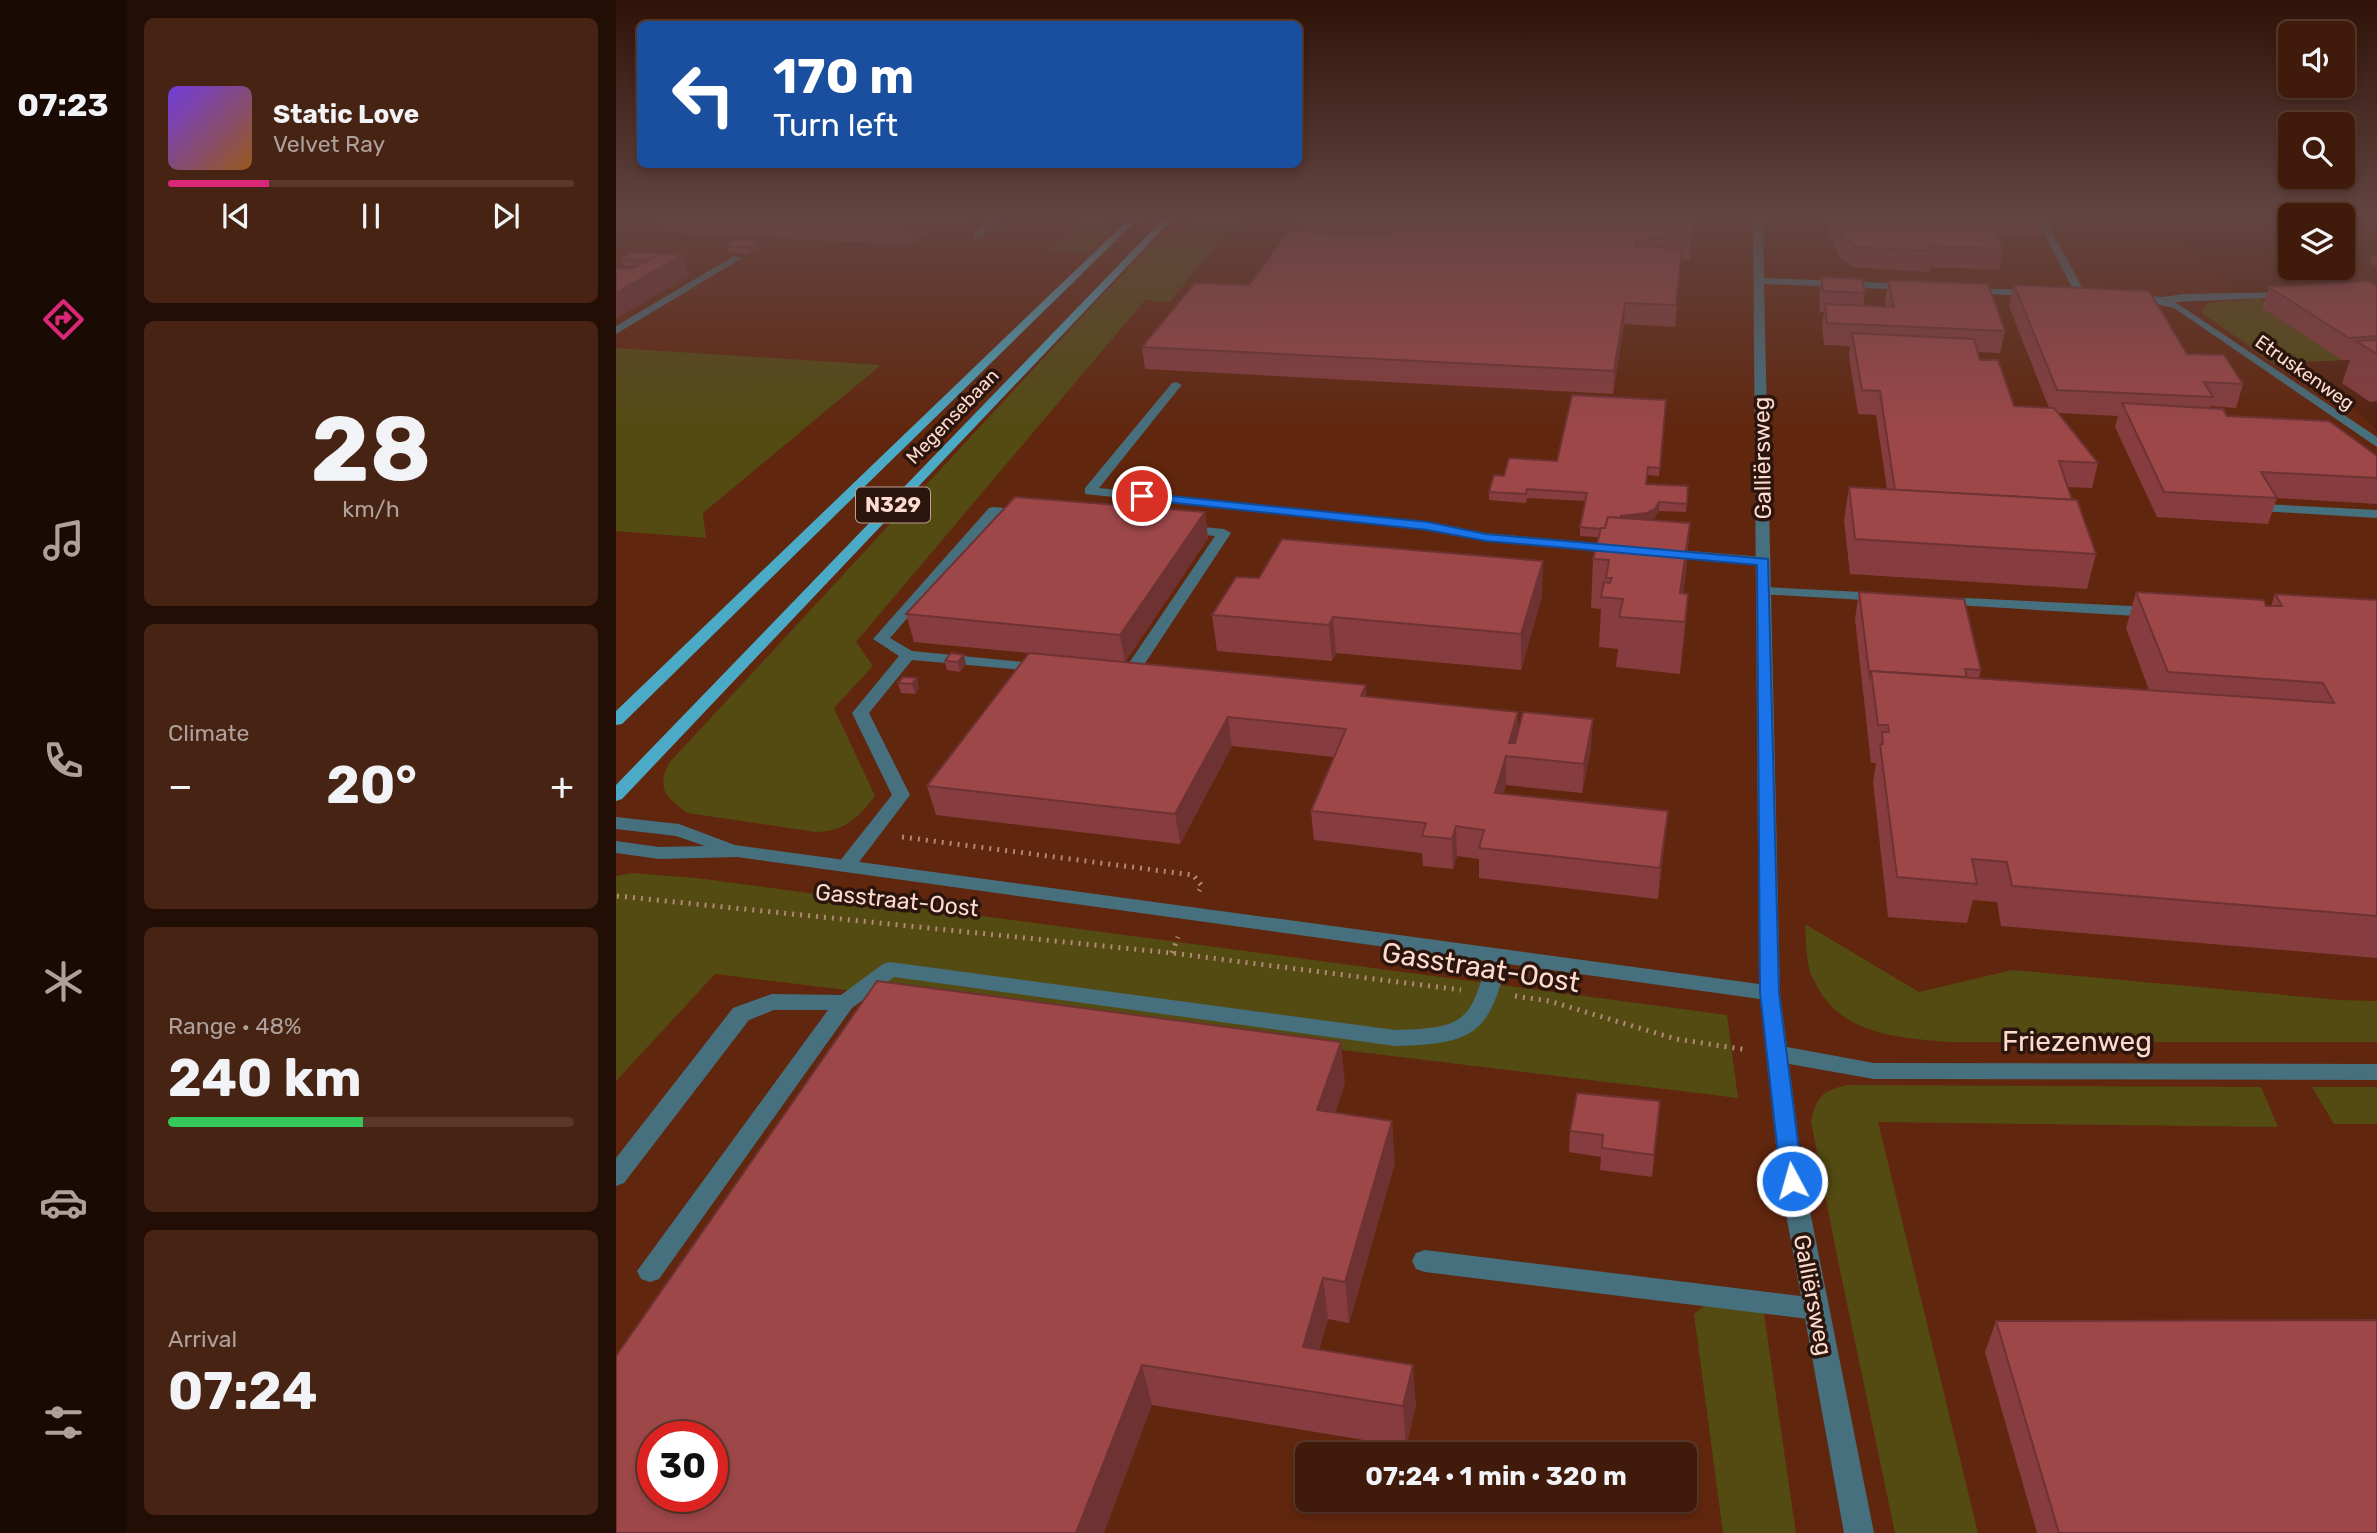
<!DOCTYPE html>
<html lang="en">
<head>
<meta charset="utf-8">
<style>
	body { margin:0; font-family:Rubik,sans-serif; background:#472313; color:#f1f3f6; height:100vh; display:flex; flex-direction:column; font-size:26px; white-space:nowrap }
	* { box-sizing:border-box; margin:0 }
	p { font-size:23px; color:#aea19c }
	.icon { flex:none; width:38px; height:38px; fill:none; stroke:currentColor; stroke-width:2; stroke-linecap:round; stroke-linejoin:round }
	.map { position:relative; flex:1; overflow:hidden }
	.panel { display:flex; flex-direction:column; gap:18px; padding:18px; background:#230e06; width:490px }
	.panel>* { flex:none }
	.top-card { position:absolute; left:21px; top:21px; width:665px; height:147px; border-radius:10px; box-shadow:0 4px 10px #0003,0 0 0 2px #59382b; background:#1a4fa0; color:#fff; overflow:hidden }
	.tools { position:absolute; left:1662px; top:21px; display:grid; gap:14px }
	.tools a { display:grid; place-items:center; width:77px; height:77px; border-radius:10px; background:#401a0a; box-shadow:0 4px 10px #0003,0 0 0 2px #59382b; font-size:35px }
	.speed { position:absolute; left:21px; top:1421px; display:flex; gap:14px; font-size:35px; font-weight:700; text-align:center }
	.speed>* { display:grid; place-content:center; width:91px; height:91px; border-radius:50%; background:#401a0a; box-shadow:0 4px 10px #0003,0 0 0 2px #59382b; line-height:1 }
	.speed .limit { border:10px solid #d22; background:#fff; color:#111 }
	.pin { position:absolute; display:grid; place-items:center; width:60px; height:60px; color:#fff; margin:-30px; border:4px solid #fff; border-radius:50%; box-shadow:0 2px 7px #0007 }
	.me { position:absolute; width:77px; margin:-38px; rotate:354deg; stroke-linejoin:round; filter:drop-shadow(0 0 5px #0008) }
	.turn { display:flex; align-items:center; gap:24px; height:147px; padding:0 21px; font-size:32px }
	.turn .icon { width:91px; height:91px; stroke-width:2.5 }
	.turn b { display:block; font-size:49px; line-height:60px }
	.big { font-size:52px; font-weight:700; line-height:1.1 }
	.panel .tile { flex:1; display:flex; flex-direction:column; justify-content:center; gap:10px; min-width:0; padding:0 24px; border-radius:10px; background:#472313 }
	.panel .dial { align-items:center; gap:0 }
	.dial b { font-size:91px; line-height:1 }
	.song { display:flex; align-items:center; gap:21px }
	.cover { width:84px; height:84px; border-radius:10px; background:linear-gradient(135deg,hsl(260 70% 55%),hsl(30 70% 35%)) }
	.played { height:7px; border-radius:4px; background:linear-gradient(90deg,#db2777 25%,#59382b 25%) }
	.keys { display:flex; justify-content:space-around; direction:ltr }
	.heat { display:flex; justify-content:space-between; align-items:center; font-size:38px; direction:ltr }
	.charge { height:10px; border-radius:5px; background:linear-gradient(90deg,#34c759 48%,#59382b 0) }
	.trip { position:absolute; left:679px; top:1442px; width:402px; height:70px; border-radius:10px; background:#401a0a; box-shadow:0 4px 10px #0003,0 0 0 2px #59382b; font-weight:700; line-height:70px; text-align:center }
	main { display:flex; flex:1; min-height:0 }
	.menu { display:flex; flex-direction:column; width:126px; justify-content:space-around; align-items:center; background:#1a0a04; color:#aea19c }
	.menu .icon { width:49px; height:49px }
	.menu .active { color:#db2777 }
	.menu b { font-size:32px; color:#f1f3f6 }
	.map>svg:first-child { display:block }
</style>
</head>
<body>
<main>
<nav class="menu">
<b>07:23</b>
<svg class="icon active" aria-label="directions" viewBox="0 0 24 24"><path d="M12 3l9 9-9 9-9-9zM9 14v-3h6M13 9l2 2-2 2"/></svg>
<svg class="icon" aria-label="music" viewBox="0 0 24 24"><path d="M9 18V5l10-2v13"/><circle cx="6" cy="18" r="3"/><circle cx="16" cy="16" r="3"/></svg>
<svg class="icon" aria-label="phone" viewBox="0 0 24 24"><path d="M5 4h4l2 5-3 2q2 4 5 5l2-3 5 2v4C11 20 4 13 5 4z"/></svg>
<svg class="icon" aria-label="climate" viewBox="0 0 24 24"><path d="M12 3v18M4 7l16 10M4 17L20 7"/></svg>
<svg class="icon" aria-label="car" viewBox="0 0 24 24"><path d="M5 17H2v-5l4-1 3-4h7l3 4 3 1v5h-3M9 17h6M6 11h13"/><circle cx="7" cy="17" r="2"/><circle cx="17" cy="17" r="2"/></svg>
<svg class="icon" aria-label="filters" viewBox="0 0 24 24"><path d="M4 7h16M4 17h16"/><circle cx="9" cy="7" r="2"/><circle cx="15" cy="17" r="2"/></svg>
</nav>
<section class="panel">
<div class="tile">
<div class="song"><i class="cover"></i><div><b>Static Love</b><p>Velvet Ray</p></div></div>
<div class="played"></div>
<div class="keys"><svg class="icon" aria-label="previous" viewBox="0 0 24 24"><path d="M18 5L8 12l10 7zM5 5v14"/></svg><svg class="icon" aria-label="pause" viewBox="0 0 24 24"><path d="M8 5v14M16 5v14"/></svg><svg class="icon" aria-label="next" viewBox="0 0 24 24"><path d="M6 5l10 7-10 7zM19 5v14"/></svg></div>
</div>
<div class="tile dial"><b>28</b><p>km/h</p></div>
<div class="tile"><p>Climate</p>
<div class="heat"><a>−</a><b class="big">20°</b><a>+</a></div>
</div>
<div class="tile"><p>Range · 48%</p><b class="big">240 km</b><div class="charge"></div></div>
<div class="tile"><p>Arrival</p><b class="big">07:24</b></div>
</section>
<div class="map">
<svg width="1761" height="1533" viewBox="0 0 1761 1533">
	<rect width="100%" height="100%" fill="#56220e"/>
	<path fill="#61260e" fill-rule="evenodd" d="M0,216H1543L1761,430V1533H0ZM37,1437H96V1496H37ZM691,1454H1069V1500H691Z"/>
	<g fill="#534b12">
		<polygon points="473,216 495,216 480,230 494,232 472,253 434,251"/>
		<path d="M581,216H631L606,237L554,302L529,300L240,642L257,666L218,708L259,796C243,817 228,832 200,832L71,813C50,797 40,789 53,763L484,297L547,234L564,235Z"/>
		<polygon points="1644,298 1745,359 1658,364 1585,312 1592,303"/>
		<polygon points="0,348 265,365 87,513 90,538 0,531"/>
		<polygon points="15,873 81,878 1111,1015 1122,1098 99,974 0,1081 0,876"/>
		<path d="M1189,924L1303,992L1396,970L1723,1000L1761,1001V1042H1333C1284,1038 1228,1035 1202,988C1199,981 1194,975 1193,968C1190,954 1190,938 1189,924Z"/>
		<path d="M1231,1085L1645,1087L1662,1127L1262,1122L1362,1533H1279L1220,1251L1195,1121C1201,1096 1206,1091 1231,1085Z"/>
		<polygon points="1696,1087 1761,1087 1761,1124 1718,1124"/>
		<polygon points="1096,1300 1147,1307 1180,1533 1107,1533 1078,1314"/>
	</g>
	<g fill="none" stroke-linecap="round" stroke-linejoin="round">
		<g stroke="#b18777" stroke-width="5" stroke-dasharray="2 6" stroke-linecap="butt">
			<polyline points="286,837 577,875 586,886 583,891"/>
			<polyline points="1,896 556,953 845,990"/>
			<polyline points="556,953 562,937"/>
			<polyline points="899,996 933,1001 1060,1039 1132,1050"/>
		</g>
		<g fill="#46707e" fill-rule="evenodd">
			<polygon points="380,216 390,216 364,237 358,237 358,233"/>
			<polygon points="1419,216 1428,216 1470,295 1469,297 1460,295"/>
			<polygon points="118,256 126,258 0,334 0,326"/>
			<polygon points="560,382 566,385 564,387 483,488 812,522 870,533 1001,545 1008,549 1001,553 870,541 812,530 469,494 469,488 556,383"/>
			<polygon points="1649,504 1761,510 1761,518 1644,511 1642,508"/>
			<path d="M378,507L608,529L615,533L518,680L296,660L253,713L294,795L237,870H223L220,866L223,862L276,795L236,713L283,656L257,639L373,508ZM381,515L599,536L507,672L296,651L274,638Z"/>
			<polygon points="1050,549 1148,557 1155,561 1148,565 1045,556 1043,553"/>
			<polygon points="1148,587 1265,593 1272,597 1265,601 1143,594 1141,591 1143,588"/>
			<polygon points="1328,597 1537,607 1545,612 1537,617 1323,604 1321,601 1323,598"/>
			<path d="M882,949L889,951L892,956C874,1034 859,1044 779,1046L278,977L236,1008L43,1279L34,1282L25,1279L21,1271L212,1010H158L133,1020L8,1183L0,1186V1158L117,1008L156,994L225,995L267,964L274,962L779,1030C848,1028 855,1023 872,956L875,951Z"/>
			<polygon points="809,1250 1200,1298 1209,1301 1213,1309 1209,1317 1200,1320 809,1272 800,1269 796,1261 800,1253"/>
		</g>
		<g fill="#46707e" fill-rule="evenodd">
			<polygon points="0,216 8,216 0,221"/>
			<polygon points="1137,216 1147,216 1148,278 1294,284 1299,287 1294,290 1148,284 1164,993 1171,1047 1258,1063 1761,1064 1761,1080 1258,1079 1173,1064 1188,1181 1258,1533 1228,1533 1164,1181 1144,999 121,857 43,859 0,853 0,841 43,847 89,846 60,836 0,829 0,817 63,824 119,845 1143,984"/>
			<polygon points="1346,288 1420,290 1425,293 1420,296 1350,293 1345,290"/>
			<polygon points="1677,292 1678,294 1673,297 1559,302 1761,437 1761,447 1558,308 1509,297 1514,294 1546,297 1569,294"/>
		</g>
		<g fill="#4babc7" fill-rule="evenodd">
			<polygon points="516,216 525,216 6,724 0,725 0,711"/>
			<polygon points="550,216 559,216 6,799 0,801 0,785"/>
		</g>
	</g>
	<g fill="#873d3f">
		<polygon points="42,216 357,216 337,230 316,229 294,245 47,232"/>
		<polygon points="681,216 1077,216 1074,260 1065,260 1059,327 1008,324 997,394 529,369 526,347 633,285 683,232"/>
		<polygon points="1214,216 1430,216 1426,235 1381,234 1387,249 1383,270 1314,267 1313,272 1235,267 1232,262 1224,259 1213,233 1215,216"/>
		<polygon points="141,240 143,247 133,254 113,252 110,246"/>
		<polygon points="17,252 73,276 16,269 21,266 8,266 5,259"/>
		<polygon points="1756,255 1761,255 1761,267 1754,262"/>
		<polygon points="1205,277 1249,293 1247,306 1270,307 1269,301 1272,280 1389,331 1384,353 1362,352 1364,360 1398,406 1433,408 1393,306 1398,285 1571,354 1627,384 1620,408 1594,406 1594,408 1611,416 1761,456 1761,504 1661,498 1652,524 1541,517 1499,427 1502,416 1442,413 1482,463 1476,488 1452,487 1480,554 1471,589 1234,574 1228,521 1233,487 1271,489 1260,415 1242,414 1233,356 1234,346 1208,345 1206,326 1208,312 1204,312 1203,298"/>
		<polygon points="1761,286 1761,401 1754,402 1726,383 1734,360 1726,360 1646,308 1653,287"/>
		<polygon points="1050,400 1043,476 1031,475 1030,484 1072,486 1070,512 1043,511 1039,517 1033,520 1074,523 1070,572 1067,593 1072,594 1064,674 1000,667 1002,649 983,647 985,609 975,608 977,559 983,537 964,536 964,527 969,501 911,498 910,503 873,500 873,492 888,476 941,461"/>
		<polygon points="589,512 592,538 509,662 751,697 975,748 966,793 890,785 887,794 1052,811 1042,899 863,878 863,859 841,856 837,869 807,866 806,853 698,840 695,811 718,757 616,746 564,844 320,815 311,786 413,653 298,642 290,614"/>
		<polygon points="1243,592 1365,670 1363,678 1533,690 1510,628 1520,592 1655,606 1659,594 1761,600 1761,958 1385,926 1381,902 1357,900 1351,923 1272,917 1257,782 1260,763 1255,763 1239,619"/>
		<polygon points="926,596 905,670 720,653 716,661 601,651 596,615"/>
		<polygon points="335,653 350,664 344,672 331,670 329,661"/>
		<polygon points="287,677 303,688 299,694 285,693 282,683"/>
		<polygon points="729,1083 719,1113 779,1163 733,1323 712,1319 703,1350 800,1405 790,1447 536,1405 0,1533"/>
		<polygon points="1044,1101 1036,1177 984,1170 985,1157 953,1152 954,1131"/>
		<polygon points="1380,1321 1761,1533 1421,1533 1369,1352"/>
	</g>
	<g fill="#6e3233">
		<polygon points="302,216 313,216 316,229 294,245 290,225"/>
		<polygon points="334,216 357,216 337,230"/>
		<polygon points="141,240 143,247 133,254 131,247"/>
		<polygon points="66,255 73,276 0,319 0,293"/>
		<polygon points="1009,303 1008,324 997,394 998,371"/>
		<polygon points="1043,502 1043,511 1039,517 1031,522 1005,525 1005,516"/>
		<polygon points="589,512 592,538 509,662 504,635"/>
		<polygon points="1074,523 1070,572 1063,622 1064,593"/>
		<polygon points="927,561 926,596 905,670 905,634"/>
		<polygon points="1072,594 1068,644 1064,674 1069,622"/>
		<polygon points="717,617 720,653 716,661 713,625"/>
		<polygon points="348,655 350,664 344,672 342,662"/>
		<polygon points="301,678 303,688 299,694 296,684"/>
		<polygon points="750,685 752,713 745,696"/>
		<polygon points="902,712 902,740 897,757 893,743"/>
		<polygon points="612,717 616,746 564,844 559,814"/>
		<polygon points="977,719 975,748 966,793 968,764"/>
		<polygon points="890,756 890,785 879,823 879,793"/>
		<polygon points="1052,811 1049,841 1042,899 1044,868"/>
		<polygon points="840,826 841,856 837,869 836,839"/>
		<polygon points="725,1042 729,1083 706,1152 701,1110"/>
		<polygon points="776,1121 779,1163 733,1323 729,1282"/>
		<polygon points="707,1278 712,1319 692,1388 687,1347"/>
		<polygon points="526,1365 536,1405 488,1533 460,1533"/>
		<polygon points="797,1365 800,1405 790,1447 787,1406"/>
	</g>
	<g fill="#9d4749" stroke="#6e3233" stroke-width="2" fill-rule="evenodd">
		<polygon points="116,216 302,216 290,225"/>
		<polygon points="727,216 780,216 778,218"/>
		<polygon points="782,216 1077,216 1075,240 1031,238 1031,241 1020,241 1019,246 1066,248 1060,305 1009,303 998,371 526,347 579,283 633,285 673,231 771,235"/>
		<polygon points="1216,216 1278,216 1375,220 1387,249 1314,246 1316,251 1238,247 1235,242 1227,239"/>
		<polygon points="121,239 141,240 131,247 110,246"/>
		<polygon points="17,252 65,255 43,254 32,260 5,259"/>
		<polygon points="43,254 66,255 0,293 0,268 16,269"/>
		<polygon points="1205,277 1246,279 1249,293 1207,291"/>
		<polygon points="1272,280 1372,284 1389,331 1211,323 1209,304 1278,307"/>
		<polygon points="1752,281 1761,286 1761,336 1733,338 1653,287"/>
		<polygon points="1398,285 1533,291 1571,354 1608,355 1627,384 1588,382 1597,397 1441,390"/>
		<polygon points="1236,333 1358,339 1364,360 1382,360 1398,406 1438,408 1482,463 1443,461 1456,500 1279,490 1264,391 1246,390"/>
		<polygon points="1761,340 1761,354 1740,341"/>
		<polygon points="956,395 1050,400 1044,468 1032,467 1030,484 1072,486 1071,504 1043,502 1039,509 1031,513 1005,516 1005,518 992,517 989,528 985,529 964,527 971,493 911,489 910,494 873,492 878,475 888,476 893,458 941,461"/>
		<polygon points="1506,403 1607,409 1611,416 1713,421 1761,456 1761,478 1645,472 1661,498 1548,492"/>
		<polygon points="1233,487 1461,500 1480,554 1239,539"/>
		<polygon points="399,497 589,512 504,635 290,614"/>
		<polygon points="992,517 1074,523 1064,593 1072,594 1069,622 1003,617 1007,599 985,597 988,582 994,583 996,578 990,578 993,560 977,559 985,528 989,528"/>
		<polygon points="666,539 927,561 905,634 717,617 713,625 596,615 620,577 643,578"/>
		<polygon points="1243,592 1348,599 1365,670 1349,669 1351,677 1255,671 1254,679"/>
		<polygon points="1520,592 1648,600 1650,606 1666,606 1659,594 1761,600 1761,916 1396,886 1391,862 1356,859 1361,884 1281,877 1264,744 1267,744 1266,732 1273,732 1272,725 1262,725 1255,671 1718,703 1707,683 1552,672"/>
		<polygon points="335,653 348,655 342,662 329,661"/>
		<polygon points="413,653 750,685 745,696 902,712 893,743 899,743 907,712 977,719 968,764 890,756 879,793 1052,811 1044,868 863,848 868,830 840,826 836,839 806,836 810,823 695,811 730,729 612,717 559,814 311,786"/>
		<polygon points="287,677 301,678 296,684 282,683"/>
		<path d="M261,981L725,1042L701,1110L776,1121L729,1282L707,1278L687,1347L797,1365L787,1406L526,1365L460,1533H0V1356ZM37,1437H96V1496H37Z"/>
		<polygon points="961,1093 1044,1101 1038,1155 986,1148 987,1135 954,1131"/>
		<polygon points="1761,1320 1761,1533 1443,1533 1380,1321"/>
	</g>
	<linearGradient id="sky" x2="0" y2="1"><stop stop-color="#2f1308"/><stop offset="0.5" stop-color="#624441"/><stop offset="1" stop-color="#624441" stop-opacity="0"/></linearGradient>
	<rect width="1761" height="431" fill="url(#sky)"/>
	<polygon fill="#1a73e8" stroke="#114b97" stroke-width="2" points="526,493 812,522 870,534 1152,559 1163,993 1187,1181 1183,1188 1176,1190 1168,1188 1165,1181 1144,993 1141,565 870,541 812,530 522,499 522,494"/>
	<g text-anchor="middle" stroke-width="7" stroke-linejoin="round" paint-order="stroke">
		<g font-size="19" fill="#fddbcf" stroke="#2c150c">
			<text transform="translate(1689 372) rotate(35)" y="7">Etruskenweg</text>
			<text transform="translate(336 416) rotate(-46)" y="7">Megensebaan</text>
		</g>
		<rect fill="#2c150c" stroke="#bea094" stroke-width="2" x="240" y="487.5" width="74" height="35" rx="5"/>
		<g font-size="21" font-weight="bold" fill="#fddbcf">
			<text x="277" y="512">N329</text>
		</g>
		<g font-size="23" fill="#fddbcf" stroke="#2c150c">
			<text transform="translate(1146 458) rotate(-91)" y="8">Galliërsweg</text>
			<text transform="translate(281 900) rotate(6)" y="8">Gasstraat-Oost</text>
			<text transform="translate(1197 1295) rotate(79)" y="8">Galliërsweg</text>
		</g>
		<g font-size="28" fill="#fddbcf" stroke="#2c150c">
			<text transform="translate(865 967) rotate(9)" y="10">Gasstraat-Oost</text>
			<text x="1461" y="1051">Friezenweg</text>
		</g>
	</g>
</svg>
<div class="tools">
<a><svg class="icon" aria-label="sound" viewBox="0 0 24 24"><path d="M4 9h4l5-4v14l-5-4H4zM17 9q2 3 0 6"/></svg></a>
<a><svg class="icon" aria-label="search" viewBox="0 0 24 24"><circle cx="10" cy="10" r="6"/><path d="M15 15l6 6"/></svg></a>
<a><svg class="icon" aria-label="layers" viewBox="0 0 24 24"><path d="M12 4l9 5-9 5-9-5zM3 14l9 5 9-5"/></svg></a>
</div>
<div class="speed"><div class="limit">30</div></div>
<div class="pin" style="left:526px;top:496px;background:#d93025"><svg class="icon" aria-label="arrive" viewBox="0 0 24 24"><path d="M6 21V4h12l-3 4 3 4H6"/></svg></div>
<svg class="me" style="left:1176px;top:1181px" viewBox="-20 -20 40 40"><circle r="17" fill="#1a73e8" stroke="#fff" stroke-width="3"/><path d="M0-11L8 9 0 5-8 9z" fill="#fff"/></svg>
<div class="trip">07:24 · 1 min · 320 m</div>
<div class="top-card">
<div class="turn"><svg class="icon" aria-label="left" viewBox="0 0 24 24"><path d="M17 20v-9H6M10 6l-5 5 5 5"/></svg><div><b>170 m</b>Turn left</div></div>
</div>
</div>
</main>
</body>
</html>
